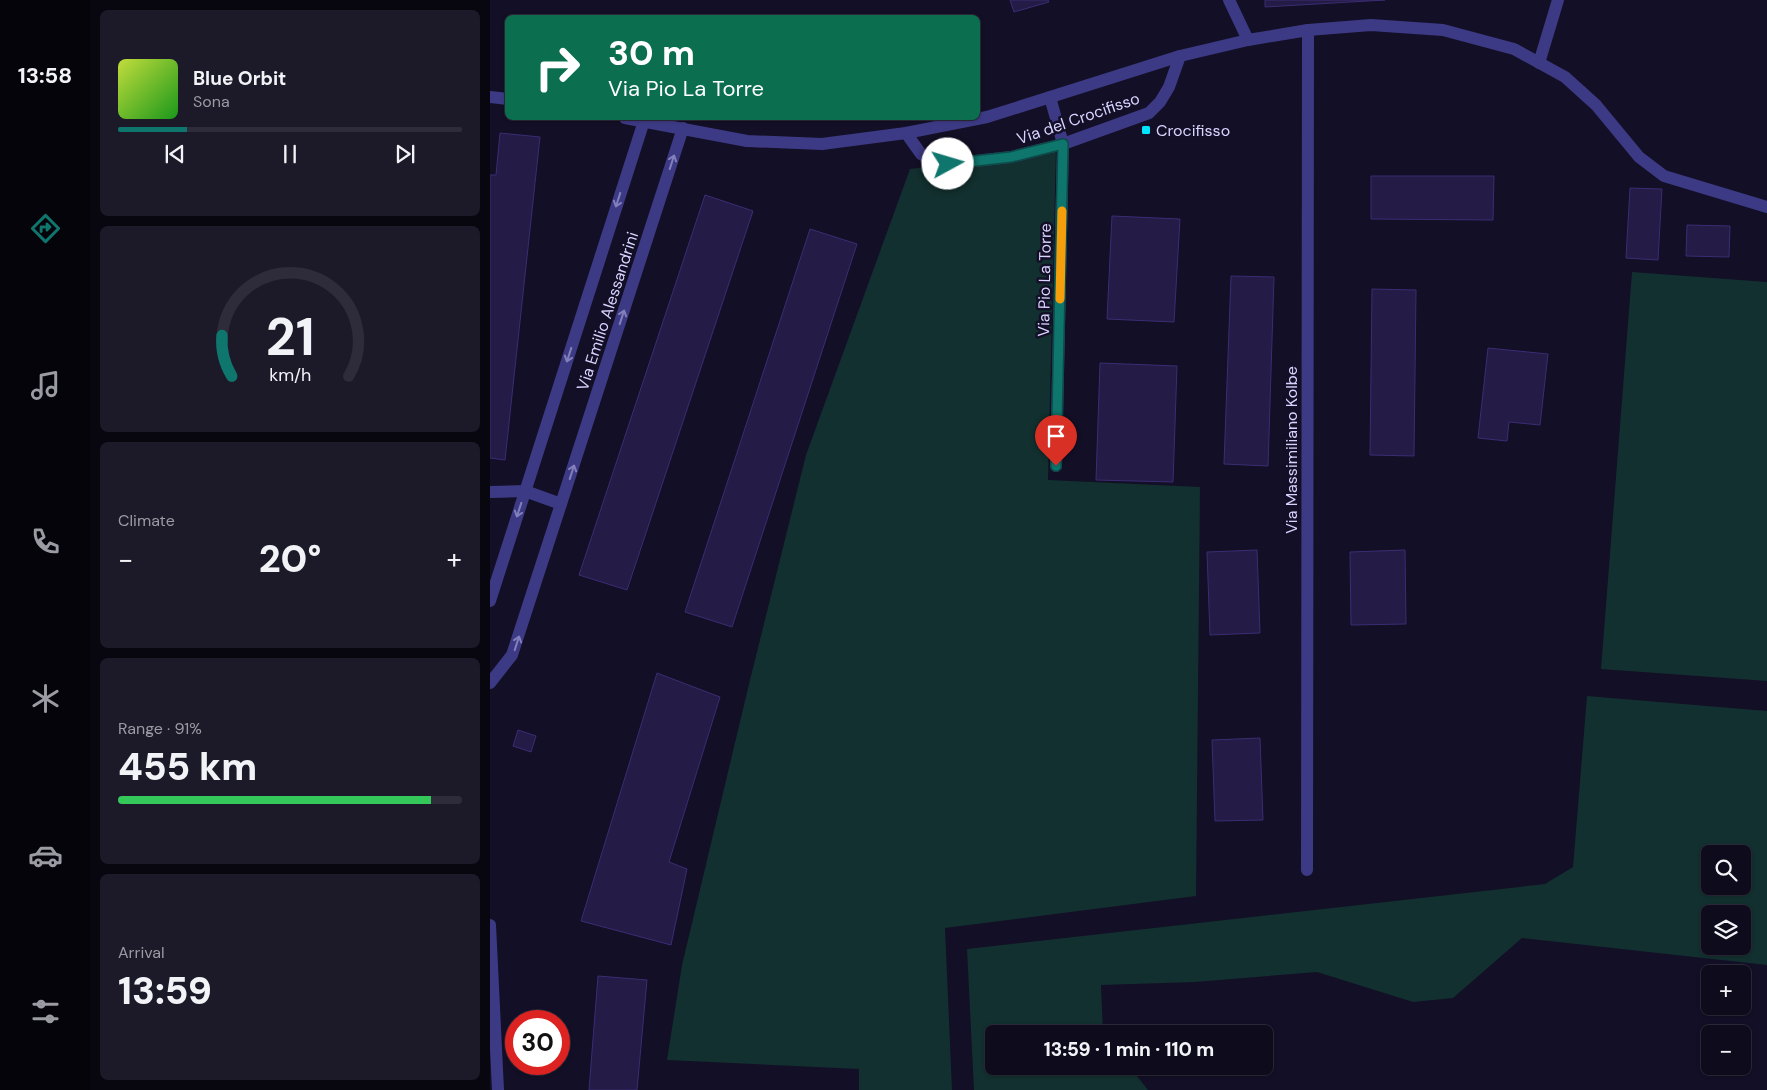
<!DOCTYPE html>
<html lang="en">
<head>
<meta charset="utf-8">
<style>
	body { margin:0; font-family:"DM Sans",sans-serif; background:#1c1929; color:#f1f3f6; height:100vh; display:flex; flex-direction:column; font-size:19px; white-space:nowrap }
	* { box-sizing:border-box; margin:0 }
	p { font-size:16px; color:#9b9ba3 }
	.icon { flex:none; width:28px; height:28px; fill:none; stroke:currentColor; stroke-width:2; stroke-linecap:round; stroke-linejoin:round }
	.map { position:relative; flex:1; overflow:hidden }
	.panel { display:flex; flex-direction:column; gap:10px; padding:10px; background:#08060f; width:400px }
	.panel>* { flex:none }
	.top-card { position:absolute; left:15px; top:15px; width:475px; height:105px; border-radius:8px; box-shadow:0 1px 4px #0004,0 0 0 1px #2e2b3b; background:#0b6e4f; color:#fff; overflow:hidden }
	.controls { position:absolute; left:1211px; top:845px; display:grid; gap:10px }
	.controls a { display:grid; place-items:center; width:50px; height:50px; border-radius:8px; background:#0e0b1c; box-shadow:0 1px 4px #0004,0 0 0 1px #2e2b3b; font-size:25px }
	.speed { position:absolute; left:15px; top:1010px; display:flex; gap:10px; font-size:25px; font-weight:700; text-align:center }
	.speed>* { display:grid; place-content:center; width:65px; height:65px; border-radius:50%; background:#0e0b1c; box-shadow:0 1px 4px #0004,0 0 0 1px #2e2b3b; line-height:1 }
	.speed .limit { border:8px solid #d22; background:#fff; color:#111 }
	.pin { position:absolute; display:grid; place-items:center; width:42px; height:42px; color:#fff; margin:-51px -21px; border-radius:50% 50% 50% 0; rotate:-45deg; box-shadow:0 0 5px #0007 }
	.pin .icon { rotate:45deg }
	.me { position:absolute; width:55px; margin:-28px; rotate:84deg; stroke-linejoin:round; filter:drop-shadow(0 0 4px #0008) }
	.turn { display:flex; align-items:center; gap:18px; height:105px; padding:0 20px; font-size:22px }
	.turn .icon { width:65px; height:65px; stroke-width:2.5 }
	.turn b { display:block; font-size:35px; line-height:42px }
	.big { font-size:38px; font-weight:800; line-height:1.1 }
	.panel .tile { flex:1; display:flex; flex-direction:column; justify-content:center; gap:8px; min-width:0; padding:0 18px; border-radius:8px; background:#1c1929 }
	.panel .dial { align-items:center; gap:0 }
	.dial svg { height:130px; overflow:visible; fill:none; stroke:#2e2b3b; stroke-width:7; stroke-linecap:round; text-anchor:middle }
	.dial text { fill:#f1f3f6; stroke:none }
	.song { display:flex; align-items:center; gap:15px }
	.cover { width:60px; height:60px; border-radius:8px; background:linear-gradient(135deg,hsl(70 70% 55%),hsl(120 70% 35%)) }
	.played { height:5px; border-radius:2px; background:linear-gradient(90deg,#0f766e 20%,#2e2b3b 20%) }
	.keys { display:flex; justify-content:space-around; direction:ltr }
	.heat { display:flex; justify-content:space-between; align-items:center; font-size:28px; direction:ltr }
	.charge { height:8px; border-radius:4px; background:linear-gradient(90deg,#34c759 91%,#2e2b3b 0) }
	.trip { position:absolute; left:495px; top:1025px; width:288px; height:50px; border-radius:8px; background:#0e0b1c; box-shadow:0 1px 4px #0004,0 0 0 1px #2e2b3b; font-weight:800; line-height:50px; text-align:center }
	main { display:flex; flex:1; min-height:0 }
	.tabs { display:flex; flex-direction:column; width:90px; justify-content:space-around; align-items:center; background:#06040b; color:#9b9ba3 }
	.tabs .icon { width:35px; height:35px }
	.tabs .selected { color:#0f766e }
	.tabs b { font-size:22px; color:#f1f3f6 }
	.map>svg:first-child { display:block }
</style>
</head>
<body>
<main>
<nav class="tabs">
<b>13:58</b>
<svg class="icon selected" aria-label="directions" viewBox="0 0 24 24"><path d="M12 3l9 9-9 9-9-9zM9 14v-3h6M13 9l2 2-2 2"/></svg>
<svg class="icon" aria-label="music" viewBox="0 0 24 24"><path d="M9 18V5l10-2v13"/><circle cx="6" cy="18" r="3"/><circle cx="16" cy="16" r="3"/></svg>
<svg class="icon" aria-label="phone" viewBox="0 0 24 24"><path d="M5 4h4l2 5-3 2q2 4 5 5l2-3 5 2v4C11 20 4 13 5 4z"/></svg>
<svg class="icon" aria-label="climate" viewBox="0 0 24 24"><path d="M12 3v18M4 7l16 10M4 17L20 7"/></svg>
<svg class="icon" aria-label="car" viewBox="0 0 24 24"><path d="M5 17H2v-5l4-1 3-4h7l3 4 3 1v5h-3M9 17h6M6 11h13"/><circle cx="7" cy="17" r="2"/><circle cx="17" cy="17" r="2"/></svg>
<svg class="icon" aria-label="filters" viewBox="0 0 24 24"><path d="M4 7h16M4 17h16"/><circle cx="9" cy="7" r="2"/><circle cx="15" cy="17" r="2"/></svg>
</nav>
<section class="panel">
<div class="tile">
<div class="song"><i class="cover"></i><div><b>Blue Orbit</b><p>Sona</p></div></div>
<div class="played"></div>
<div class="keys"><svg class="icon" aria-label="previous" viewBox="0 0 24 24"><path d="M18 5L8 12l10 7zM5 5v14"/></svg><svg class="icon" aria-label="pause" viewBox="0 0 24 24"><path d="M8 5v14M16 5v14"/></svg><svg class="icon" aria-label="next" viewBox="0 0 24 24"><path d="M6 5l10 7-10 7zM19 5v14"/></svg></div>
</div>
<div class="tile dial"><svg viewBox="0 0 100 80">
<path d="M14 69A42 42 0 1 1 86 69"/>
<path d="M14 69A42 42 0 0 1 8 44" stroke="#0f766e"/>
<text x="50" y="56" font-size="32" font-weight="700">21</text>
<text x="50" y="72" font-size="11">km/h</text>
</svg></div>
<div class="tile"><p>Climate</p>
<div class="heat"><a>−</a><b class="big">20°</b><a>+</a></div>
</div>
<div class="tile"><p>Range · 91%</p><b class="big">455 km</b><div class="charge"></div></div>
<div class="tile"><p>Arrival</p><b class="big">13:59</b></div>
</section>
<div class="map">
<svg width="1277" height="1090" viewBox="0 0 1277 1090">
	<rect width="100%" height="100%" fill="#130f26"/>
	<g fill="#12302f" fill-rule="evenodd">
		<polygon points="566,151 558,480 710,487 706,896 455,928 462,1090 369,1090 369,1069 177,1060 192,965 259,684 316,455 420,169"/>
		<polygon points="1142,272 1277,282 1277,681 1111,669"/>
		<path d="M1097,696L1277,711V965L1032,938L963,998L923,1002L827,972L705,982L611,985L613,1034H504V1066H639L658,1090H484L477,949L1055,884L1083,867ZM1220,854H1252V886H1220ZM1220,914H1252V946H1220Z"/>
	</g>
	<g fill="#241b47" stroke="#3b2d73">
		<polygon points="520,0 558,0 559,2 524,12"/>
		<polygon points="775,0 895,0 775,7"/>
		<polygon points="10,133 50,137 15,460 0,458 0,175 6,175"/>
		<polygon points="881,176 1004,176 1003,220 881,219"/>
		<polygon points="1140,188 1172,189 1168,260 1136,258"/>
		<polygon points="215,195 263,211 137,590 89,575"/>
		<polygon points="622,216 690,219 684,322 617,319"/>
		<polygon points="1197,225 1240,226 1239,257 1196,256"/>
		<polygon points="320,229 367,244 242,627 195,612"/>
		<polygon points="741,276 784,277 778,466 734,464"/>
		<polygon points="882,289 926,290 924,456 880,455"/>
		<polygon points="998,348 1058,354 1050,425 1019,422 1017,441 988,438"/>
		<polygon points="610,363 687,366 683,482 606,480"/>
		<polygon points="767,550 770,633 720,635 717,552"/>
		<polygon points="915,550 916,624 861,625 860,552"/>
		<polygon points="167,673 230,697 179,862 197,869 181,945 91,921"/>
		<polygon points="28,730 46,736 41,752 23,746"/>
		<polygon points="770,738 773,820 725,821 722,740"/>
		<polygon points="108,976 157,980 147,1090 99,1090"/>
	</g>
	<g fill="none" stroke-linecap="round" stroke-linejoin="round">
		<g stroke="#3d3a85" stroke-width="12">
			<polyline points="739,0 758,40"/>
			<polyline points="1049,63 1068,0"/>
		</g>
		<g stroke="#3d3a85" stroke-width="12">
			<polyline points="0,97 18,99"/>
			<polyline points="560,97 573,144 566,466"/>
			<polyline points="135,118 257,141 332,144 416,133 497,117 690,56 758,40 818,30 881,25 953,30 1024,49 1075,77 1106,105 1149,157 1174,176 1277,207"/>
			<polyline points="416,133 431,154 441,160 458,164 521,157 573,144 659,113 670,102 679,87 690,56"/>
			<polyline points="0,492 35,491 71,504"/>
			<polyline points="0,601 154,121"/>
			<polyline points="0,683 22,655 193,128"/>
			<polyline points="817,870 818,30"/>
			<polyline points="0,925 8,1090"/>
		</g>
	</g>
	<defs><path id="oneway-shaft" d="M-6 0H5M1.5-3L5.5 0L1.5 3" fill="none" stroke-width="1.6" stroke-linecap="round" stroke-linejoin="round" transform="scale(1.25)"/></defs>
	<g stroke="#837fbc">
		<use href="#oneway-shaft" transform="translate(182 162) rotate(-72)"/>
		<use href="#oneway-shaft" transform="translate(128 200) rotate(108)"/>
		<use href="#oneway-shaft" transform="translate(132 317) rotate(-72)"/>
		<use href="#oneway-shaft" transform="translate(79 355) rotate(108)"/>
		<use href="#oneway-shaft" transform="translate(82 472) rotate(-72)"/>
		<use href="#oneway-shaft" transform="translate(29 510) rotate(108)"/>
		<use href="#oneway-shaft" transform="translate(27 643) rotate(-72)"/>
	</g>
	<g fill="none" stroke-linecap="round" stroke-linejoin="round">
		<defs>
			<polyline id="route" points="458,164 521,157 573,144 566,466"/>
		</defs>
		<use href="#route" stroke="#0a4d48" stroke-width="12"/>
		<use href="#route" stroke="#0f766e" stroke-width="9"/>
		<polyline stroke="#f59e0b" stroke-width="9" points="570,299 572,211"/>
	</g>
	<rect fill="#00e5ff" stroke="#130f26" stroke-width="2" x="651" y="125" width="10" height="10" rx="2.5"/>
	<g text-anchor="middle" stroke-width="5" stroke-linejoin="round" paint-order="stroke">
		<g font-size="16" fill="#d9d4ff" stroke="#130f26">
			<text transform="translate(588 118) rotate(-19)" y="6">Via del Crocifisso</text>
			<text transform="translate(554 280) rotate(-89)" y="6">Via Pio La Torre</text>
			<text transform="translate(117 311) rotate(-72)" y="6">Via Emilio Alessandrini</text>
			<text transform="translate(801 450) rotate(-90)" y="6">Via Massimiliano Kolbe</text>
		</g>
		<g font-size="16" fill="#d9d4ff" stroke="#130f26" text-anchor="start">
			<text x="666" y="136">Crocifisso</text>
		</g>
	</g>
</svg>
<div class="controls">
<a><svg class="icon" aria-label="search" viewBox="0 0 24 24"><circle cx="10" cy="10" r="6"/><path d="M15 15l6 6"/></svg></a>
<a><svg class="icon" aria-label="layers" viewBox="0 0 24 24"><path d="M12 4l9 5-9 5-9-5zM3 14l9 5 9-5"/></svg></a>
<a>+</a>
<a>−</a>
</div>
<div class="speed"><div class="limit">30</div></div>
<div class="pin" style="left:566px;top:466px;background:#d93025"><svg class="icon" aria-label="arrive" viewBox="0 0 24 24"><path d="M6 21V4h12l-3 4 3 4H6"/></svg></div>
<svg class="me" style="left:458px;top:164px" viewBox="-20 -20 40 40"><circle r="19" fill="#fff"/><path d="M0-13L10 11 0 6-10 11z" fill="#0f766e"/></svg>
<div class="trip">13:59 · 1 min · 110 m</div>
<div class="top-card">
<div class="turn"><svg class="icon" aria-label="right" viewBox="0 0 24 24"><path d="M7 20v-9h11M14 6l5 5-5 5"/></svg><div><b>30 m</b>Via Pio La Torre</div></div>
</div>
</div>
</main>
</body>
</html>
